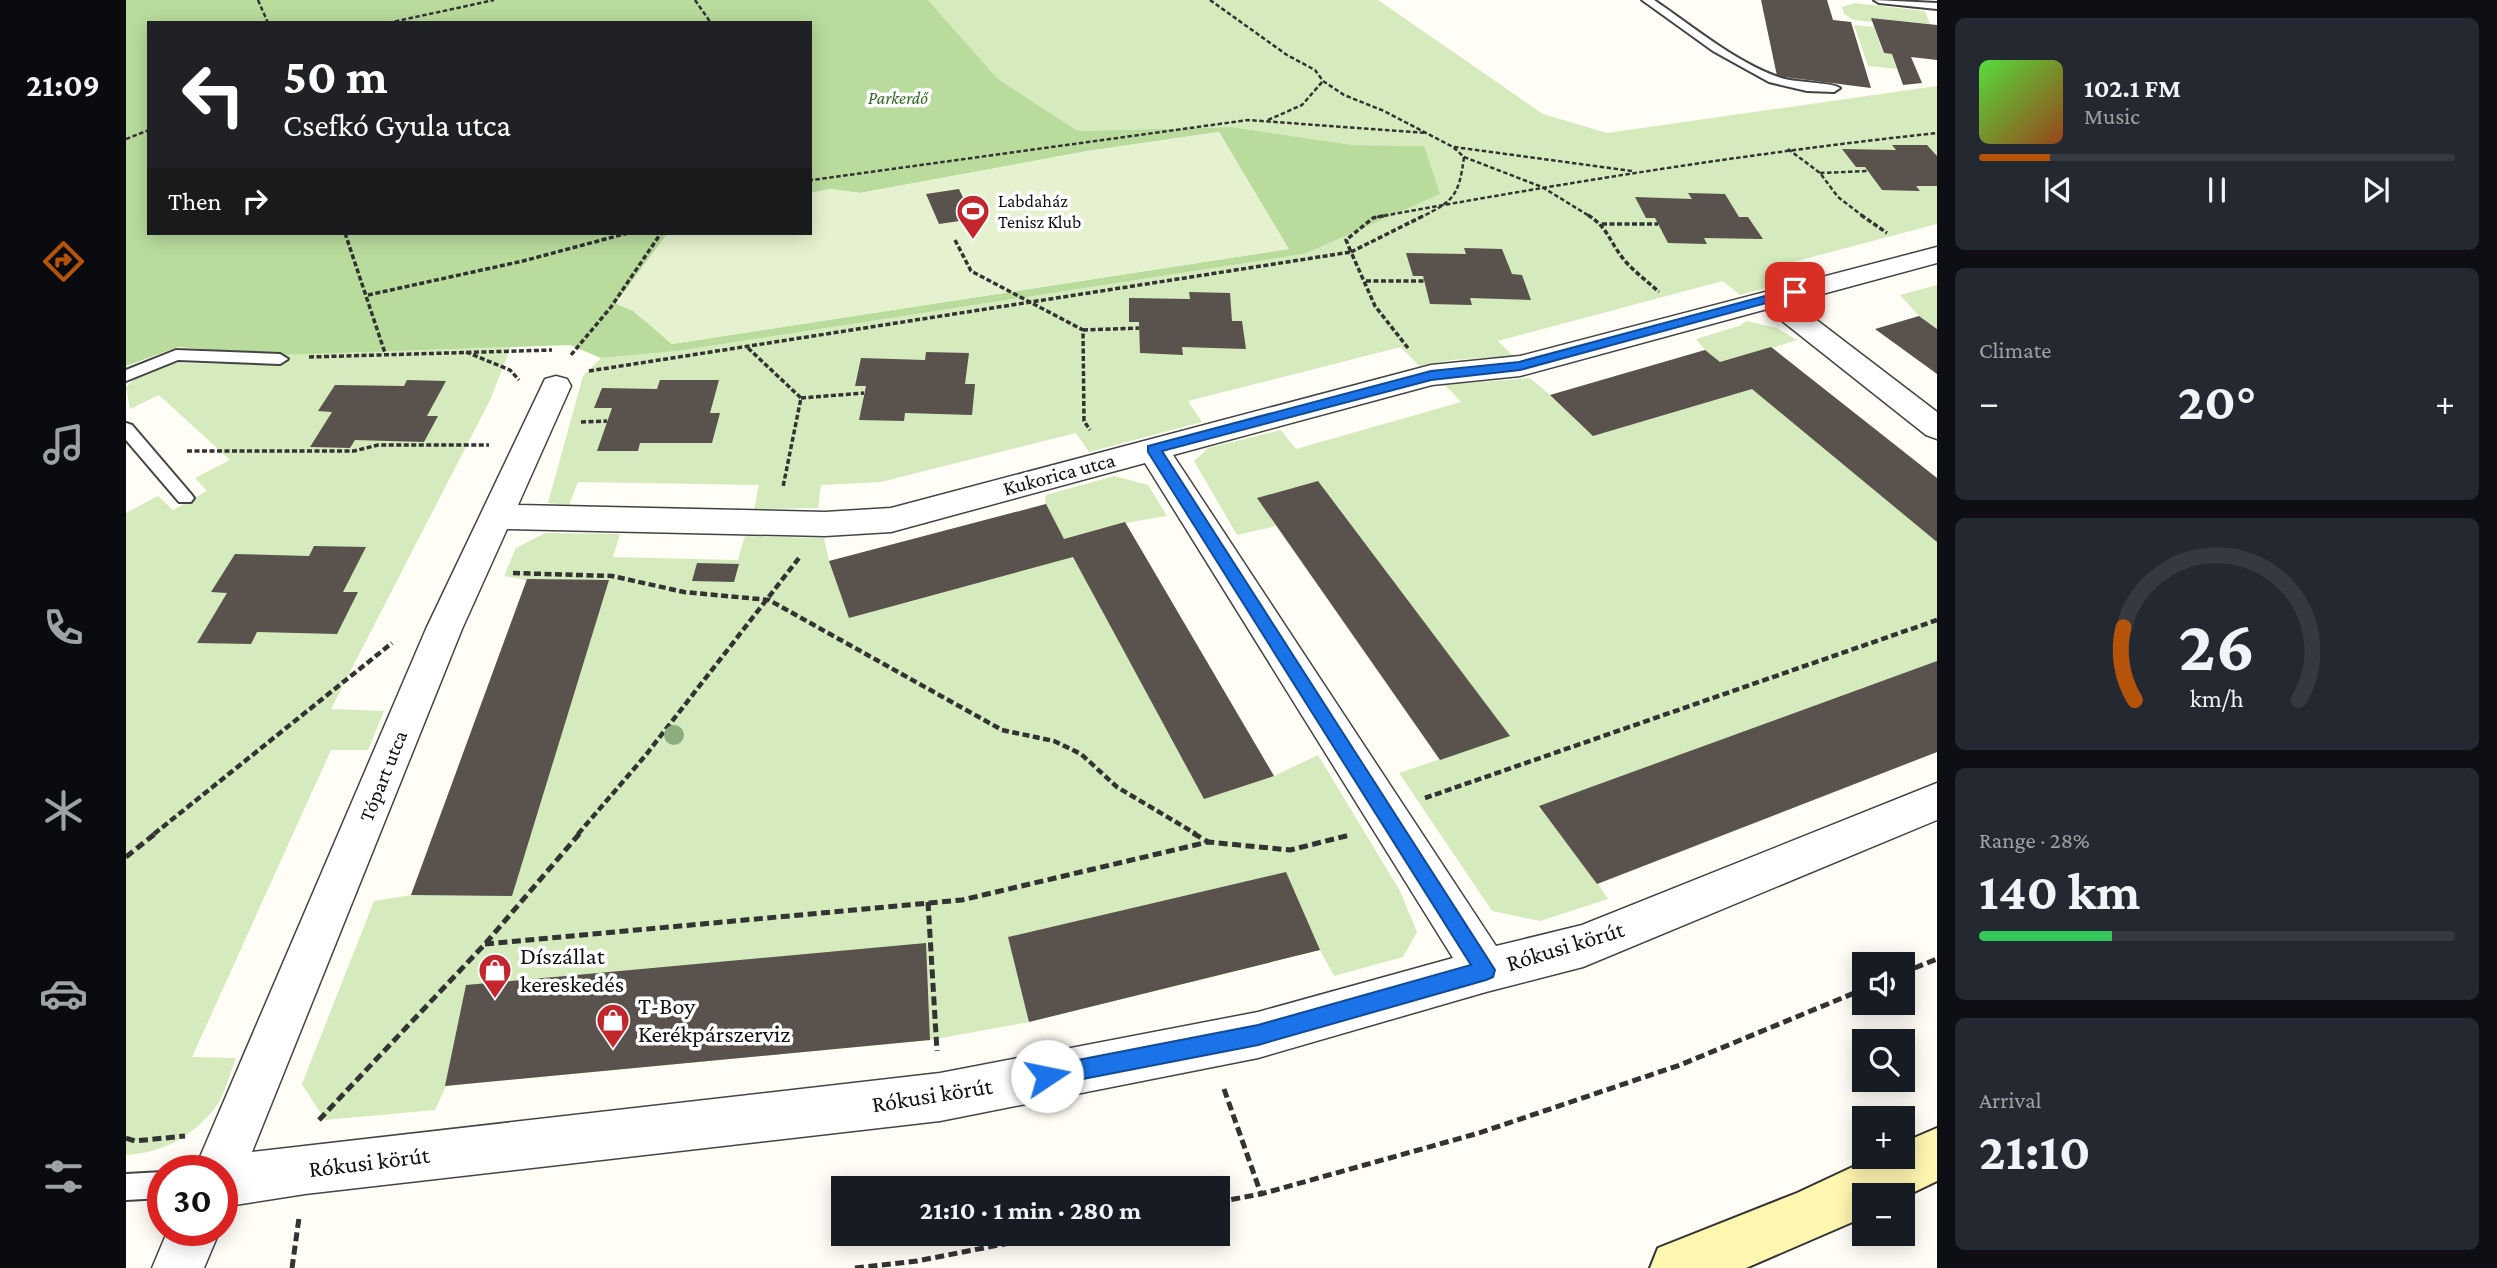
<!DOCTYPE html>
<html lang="en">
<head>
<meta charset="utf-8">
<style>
	body { margin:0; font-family:"Crimson Pro",serif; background:#242831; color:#f1f3f6; height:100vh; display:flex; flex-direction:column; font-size:26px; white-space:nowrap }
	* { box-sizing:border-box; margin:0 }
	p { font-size:23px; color:#9ea1a6 }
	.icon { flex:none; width:38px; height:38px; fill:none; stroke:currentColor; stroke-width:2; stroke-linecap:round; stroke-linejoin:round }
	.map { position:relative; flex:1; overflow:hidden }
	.details { display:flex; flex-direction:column; gap:18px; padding:18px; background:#0d0f14; width:560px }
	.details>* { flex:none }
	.hud { position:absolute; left:21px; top:21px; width:665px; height:214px; border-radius:0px; box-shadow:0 4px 18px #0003; background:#202124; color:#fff; overflow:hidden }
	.controls { position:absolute; left:1726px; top:952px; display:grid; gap:14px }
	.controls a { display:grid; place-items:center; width:63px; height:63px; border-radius:0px; background:#171b24; box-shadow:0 4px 18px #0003; font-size:35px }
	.speed { position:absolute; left:21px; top:1155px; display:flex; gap:14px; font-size:35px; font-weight:700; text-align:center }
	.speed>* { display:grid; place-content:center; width:91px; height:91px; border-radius:50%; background:#171b24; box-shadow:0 4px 18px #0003; line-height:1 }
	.speed .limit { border:10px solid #d22; background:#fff; color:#111 }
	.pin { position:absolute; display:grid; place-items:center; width:60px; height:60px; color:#fff; margin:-30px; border-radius:14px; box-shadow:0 4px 10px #0006 }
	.me { position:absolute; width:77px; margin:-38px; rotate:79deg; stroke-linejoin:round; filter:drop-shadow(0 0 5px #0008) }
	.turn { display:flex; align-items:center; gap:24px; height:147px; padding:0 21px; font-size:32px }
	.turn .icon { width:91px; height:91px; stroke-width:2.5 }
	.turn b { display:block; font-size:49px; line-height:60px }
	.then { display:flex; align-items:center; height:66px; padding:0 21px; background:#0003; gap:14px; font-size:26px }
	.big { font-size:52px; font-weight:700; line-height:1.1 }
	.details .card { flex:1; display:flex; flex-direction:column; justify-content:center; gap:10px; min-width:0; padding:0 24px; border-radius:10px; background:#242831 }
	.details .dial { align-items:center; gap:0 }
	.dial svg { height:182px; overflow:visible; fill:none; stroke:#363941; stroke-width:7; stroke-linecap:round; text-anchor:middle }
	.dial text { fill:#f1f3f6; stroke:none }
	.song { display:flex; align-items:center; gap:21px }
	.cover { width:84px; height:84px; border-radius:10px; background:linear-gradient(135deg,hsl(110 70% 55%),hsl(20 70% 35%)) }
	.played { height:7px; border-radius:4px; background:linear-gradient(90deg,#b45309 15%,#363941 15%) }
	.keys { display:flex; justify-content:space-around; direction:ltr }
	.heat { display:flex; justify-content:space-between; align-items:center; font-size:38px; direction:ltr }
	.charge { height:10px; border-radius:5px; background:linear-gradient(90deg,#34c759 28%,#363941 0) }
	.trip { position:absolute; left:705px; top:1176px; width:399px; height:70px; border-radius:0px; background:#171b24; box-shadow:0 4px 18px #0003; font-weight:700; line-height:70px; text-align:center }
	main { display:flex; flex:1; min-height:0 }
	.menu { display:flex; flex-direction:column; width:126px; justify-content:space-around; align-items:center; background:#090b0e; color:#9ea1a6 }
	.menu .icon { width:49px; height:49px }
	.menu .active { color:#b45309 }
	.menu b { font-size:32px; color:#f1f3f6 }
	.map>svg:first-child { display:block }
</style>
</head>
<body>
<main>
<nav class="menu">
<b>21:09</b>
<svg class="icon active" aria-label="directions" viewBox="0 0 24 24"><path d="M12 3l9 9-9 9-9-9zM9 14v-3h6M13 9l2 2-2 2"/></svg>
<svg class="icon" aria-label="music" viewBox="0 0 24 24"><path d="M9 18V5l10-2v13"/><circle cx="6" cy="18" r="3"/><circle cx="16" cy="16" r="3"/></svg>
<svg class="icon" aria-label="phone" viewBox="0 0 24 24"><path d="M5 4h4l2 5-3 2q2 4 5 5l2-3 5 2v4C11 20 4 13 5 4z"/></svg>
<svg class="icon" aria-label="climate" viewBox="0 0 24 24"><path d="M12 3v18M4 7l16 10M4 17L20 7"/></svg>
<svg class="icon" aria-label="car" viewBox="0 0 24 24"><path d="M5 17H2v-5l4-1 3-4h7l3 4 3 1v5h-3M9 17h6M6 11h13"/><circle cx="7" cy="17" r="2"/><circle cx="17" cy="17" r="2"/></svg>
<svg class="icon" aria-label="filters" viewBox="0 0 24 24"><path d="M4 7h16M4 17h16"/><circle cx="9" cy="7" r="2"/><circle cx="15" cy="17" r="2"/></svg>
</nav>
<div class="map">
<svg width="1811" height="1268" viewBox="0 0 1811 1268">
	<rect width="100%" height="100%" fill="#fffdf5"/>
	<g fill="#d5ebbd">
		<polygon points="802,0 1252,0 1417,114 1481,133 1811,86 1811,224 1652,266 1670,280 1614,295 1597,281 1372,341 1387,356 1325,360 1293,366 1275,347 1062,401 1076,422 963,452 950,433 755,482 695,485 692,508 628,509 633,485 452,482 443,505 422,503 457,376 475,358 552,351 1178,254 1298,146 1227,145 1106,127 952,131 872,79"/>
		<polygon points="1728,3 1799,11 1804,24 1746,18 1747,22 1728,20 1718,14 1716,7"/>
		<polygon points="1728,25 1748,27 1757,53 1766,54 1771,69 1742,66"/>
		<polygon points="1811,285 1811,329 1793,316 1774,295"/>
		<polygon points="1620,321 1651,328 1671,340 1646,348 1811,478 1811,752 1472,884 1482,899 1414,921 1366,911 1273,773 1314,759 1150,526 1111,535 1068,461 1082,448 1155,430 1170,449 1335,402 1319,385 1404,378 1424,395 1579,350 1570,339 1613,326"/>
		<path d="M385,347L364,400L205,709L258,711L242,750H205L66,1057L110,1058C104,1073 99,1095 89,1108C66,1137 36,1153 0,1155V513L32,496L47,510L81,491L69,478L104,460L33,395L4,409L0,387L16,373L44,363L137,364L158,355Z"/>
		<polygon points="988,476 1022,485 1041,516 999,523 1148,776 1192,755 1274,891 1291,932 1277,957 1208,976 1194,950 903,1022 804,1040 320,1086 309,1110 199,1120 176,1084 248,901 285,895 401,580 378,576 390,548 419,533 494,534 487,557 612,560 619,536 698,538 703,561 919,505 920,495"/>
	</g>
	<path fill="#b9dc9c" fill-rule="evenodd" d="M0,0H802L872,79L952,131L1106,127L1227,145L1298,146L1314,194L1178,254L552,351L475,358L444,345L158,355L52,347L0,366ZM23,23H684V193L705,189L734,193L962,151L1093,132L1162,249L546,344L507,310L490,303L542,233H23Z"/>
	<polygon fill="#e6f2cf" points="1093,132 1163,249 546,344 507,311 490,304 542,233 684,233 684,193 705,189 734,193 962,151"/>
	<g fill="#5a524d">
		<polygon points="1635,0 1701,0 1707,20 1725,22 1745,88 1651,76"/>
		<polygon points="1745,18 1811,25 1811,60 1785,57 1796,83 1777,85 1766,54 1758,53"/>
		<polygon points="1766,145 1801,145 1811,156 1811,186 1790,186 1794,191 1756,190 1739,167 1730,167 1716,149 1770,150"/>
		<polygon points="833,189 847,219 813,224 800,194"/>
		<polygon points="1562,193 1599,194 1613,217 1622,217 1637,239 1578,238 1581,244 1542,243 1529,218 1520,218 1509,197 1566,199"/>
		<polygon points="1338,248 1376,249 1386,274 1396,275 1405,300 1344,298 1346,305 1304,304 1297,276 1287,276 1280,253 1340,254"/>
		<polygon points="1063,292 1104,293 1106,321 1116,321 1120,349 1056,347 1057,355 1014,353 1013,322 1003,322 1003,298 1064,299"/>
		<polygon points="1793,316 1811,329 1811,374 1749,329"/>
		<polygon points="1645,347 1811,478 1811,542 1626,389 1467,436 1424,395 1579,350 1594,362"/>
		<polygon points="800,352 843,353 839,384 849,384 846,415 779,413 778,421 733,420 740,386 729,386 735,358 799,360"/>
		<polygon points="281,380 320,381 301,416 312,416 298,442 229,440 224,448 184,447 206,412 192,411 209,385 278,386"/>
		<polygon points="534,380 593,380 584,413 594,413 586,443 514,443 512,451 471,451 486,408 468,408 476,388 531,389"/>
		<polygon points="1192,481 1384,736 1314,760 1131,498"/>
		<polygon points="920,504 938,539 999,522 1148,776 1078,799 947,557 723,618 703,561"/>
		<polygon points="188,546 240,547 217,592 232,592 211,634 131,632 125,644 71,643 101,593 85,592 109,554 183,556"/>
		<polygon points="571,563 613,564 608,582 566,581"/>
		<polygon points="401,579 483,580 386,896 285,895"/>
		<polygon points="1811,661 1811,752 1471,884 1413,806"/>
		<polygon points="1160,872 1194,950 903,1022 882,937"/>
		<polygon points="800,943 804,1040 319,1086 340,985"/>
	</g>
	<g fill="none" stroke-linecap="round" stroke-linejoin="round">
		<defs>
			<g id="lane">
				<path d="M1516,0H1528C1568,27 1606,60 1652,77C1667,83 1706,82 1714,88L1708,92L1681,91L1643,82L1587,51Z"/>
				<polygon points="1748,0 1811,3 1811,9 1753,3"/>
				<polygon points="50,350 154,354 162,359 154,364 52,360 0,381 0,370"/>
				<polygon points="0,423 6,425 65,494 68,498 65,502 53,502 0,440"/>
				<polygon points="37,1172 37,1198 0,1200 0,1174"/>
			</g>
			<g id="street">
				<path d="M1811,247V263L1667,302L1811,412V439L1800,435L1641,309L1394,376L1306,385L1047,455L1370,946L1456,925L1811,783V820L1457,967L1360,992L1132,1058L814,1121L179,1194L96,1207V1171H68L300,629L419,379L430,376L441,379L445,386L392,505L699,512L765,508L1305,365L1394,356ZM1019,463L1327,958L1132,1012L814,1073L126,1152L336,629L381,529L699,536L765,532Z"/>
				<polygon points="42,1230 94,1230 78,1268 26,1268"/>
			</g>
			<polygon id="secondary" points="1811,1128 1811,1181 1776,1198 1776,1195 1738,1195 1738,1217 1620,1268 1524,1268 1532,1248 1671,1193 1748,1157 1776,1157 1776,1143"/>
		</defs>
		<use href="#lane" stroke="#444" stroke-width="4"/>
		<use href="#street" stroke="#444" stroke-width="3"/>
		<use href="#secondary" stroke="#333" stroke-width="4"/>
		<g stroke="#333" stroke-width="2.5" stroke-dasharray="4.5 2.5" stroke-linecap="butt">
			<polyline points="132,0 142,23"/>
			<polyline points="569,0 585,23"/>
			<path d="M1084,0L1161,55L1189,70L1197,81L1218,95L1258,111L1327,147L1338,157C1333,194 1329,201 1295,217"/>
			<polyline points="262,23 368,0"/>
			<polyline points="1142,120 1176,105 1197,81"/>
			<polyline points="0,139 23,130"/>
			<polyline points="1328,147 1506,171"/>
			<polyline points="1662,149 1694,173 1712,197 1738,217"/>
			<polyline points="1338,157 1416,187 1465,217"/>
			<polyline points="1694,173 1742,171"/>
			<polyline points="684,177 686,180 1122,120 1300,133"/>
			<path d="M1251,217C1437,183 1623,153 1811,133"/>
		</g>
		<g stroke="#333" stroke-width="3.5" stroke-dasharray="5 2.5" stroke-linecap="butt">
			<path d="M1462,215C1483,228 1484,244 1500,262C1510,273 1522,282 1533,292"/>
			<polyline points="1735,215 1761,233"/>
			<polyline points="1476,224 1532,224"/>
			<polyline points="219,233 259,353"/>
			<polyline points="829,240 845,271 957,330 958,421 964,430"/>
			<polyline points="1240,281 1298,281"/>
			<polyline points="242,295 397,261 502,233"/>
			<polyline points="957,330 1013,328"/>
			<polyline points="622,348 675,398 657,487"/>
			<polyline points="1282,348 1249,306 1225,252 1299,215"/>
			<polyline points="340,352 384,370 393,380"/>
			<polyline points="445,355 485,307 535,233"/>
			<polyline points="183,357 426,350"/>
			<polyline points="463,371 1225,252 1220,240 1247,218 1261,215"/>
			<polyline points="675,398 738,393"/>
			<polyline points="455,422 481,421"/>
			<polyline points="61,451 228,451 252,445 363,445"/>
		</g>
		<g stroke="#333" stroke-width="4.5" stroke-dasharray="7 3.5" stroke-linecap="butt">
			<polyline points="387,573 486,576 558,592 643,600 876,730 928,741 955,754 991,787 1070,834"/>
			<polyline points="1299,798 1811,620"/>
			<polyline points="28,834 266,643"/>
			<polyline points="452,834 519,756 673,558"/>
		</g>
		<g stroke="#333" stroke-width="5" stroke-dasharray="9 4.5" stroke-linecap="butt">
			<polyline points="1067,833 1082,842"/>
			<polyline points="0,857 30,833"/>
			<polyline points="802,902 811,1051"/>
			<polyline points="359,944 836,900 1082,842 1164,850 1224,835"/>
			<polyline points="1776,973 1811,959"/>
			<polyline points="1098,1089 1135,1194"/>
			<polyline points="193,1120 359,944 454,833"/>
			<polyline points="0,1138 9,1141 59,1136"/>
			<polyline points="1092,1202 1135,1194 1353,1133 1554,1065 1738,989"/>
			<polyline points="166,1268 173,1218"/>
			<polyline points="729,1268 791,1261 929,1234"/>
		</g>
		<use href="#lane" fill="#fff" fill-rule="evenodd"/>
		<use href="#street" fill="#fff" fill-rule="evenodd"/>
		<use href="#secondary" fill="#fff6b0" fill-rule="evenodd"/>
	</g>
	<circle fill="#8dad7f" cx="548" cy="735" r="10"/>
	<polygon fill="#1a73e8" stroke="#114b97" stroke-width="2" points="1669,288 1673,289 1673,294 1394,370 1305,380 1036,451 1369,970 1367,977 1360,980 1132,1045 921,1086 914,1083 911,1076 914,1069 921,1066 1132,1025 1345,965 1022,452 1022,446 1305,371 1393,362"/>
	<defs>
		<symbol id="stadium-pin" viewBox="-11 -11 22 30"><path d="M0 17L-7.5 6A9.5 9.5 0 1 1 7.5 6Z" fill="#c4262e" stroke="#fff"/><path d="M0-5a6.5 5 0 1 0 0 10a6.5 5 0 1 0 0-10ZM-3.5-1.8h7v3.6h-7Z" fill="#fff"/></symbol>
		<symbol id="shop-pin" viewBox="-11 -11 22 30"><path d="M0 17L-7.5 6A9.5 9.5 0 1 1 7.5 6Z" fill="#c4262e" stroke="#fff"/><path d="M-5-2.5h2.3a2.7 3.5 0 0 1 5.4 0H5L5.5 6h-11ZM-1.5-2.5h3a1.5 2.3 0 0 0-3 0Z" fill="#fff"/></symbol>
	</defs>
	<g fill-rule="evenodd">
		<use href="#stadium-pin" x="828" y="192" width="38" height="52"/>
		<use href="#shop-pin" x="350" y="951" width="38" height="52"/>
		<use href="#shop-pin" x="468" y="1001" width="38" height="52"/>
	</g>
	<g text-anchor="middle" stroke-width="7" stroke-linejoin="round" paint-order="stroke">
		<g font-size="18" font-style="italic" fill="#2f6b1f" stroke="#fff">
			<text x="772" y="104">Parkerdő</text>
		</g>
		<g font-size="18" fill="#111" stroke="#fff" text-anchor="start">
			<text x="872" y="207">Labdaház<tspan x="872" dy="21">Tenisz Klub</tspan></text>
		</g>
		<g font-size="21" fill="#111" stroke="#fff">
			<text transform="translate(933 474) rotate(-15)" y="7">Kukorica utca</text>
			<text transform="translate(257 776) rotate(-68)" y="7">Tópart utca</text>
		</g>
		<g font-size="24" fill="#111" stroke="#fff">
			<text transform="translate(1439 946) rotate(-17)" y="8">Rókusi körút</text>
			<text transform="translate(806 1095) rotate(-9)" y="8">Rókusi körút</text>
			<text transform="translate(243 1162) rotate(-7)" y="8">Rókusi körút</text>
		</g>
		<g font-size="24" fill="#111" stroke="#fff" text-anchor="start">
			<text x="394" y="964">Díszállat<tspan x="394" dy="28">kereskedés</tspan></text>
			<text x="512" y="1014">T-Boy<tspan x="512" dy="28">Kerékpárszerviz</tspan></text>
		</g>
	</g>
</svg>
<div class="controls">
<a><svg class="icon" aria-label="sound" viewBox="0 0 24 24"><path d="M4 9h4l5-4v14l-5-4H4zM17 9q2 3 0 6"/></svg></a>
<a><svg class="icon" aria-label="search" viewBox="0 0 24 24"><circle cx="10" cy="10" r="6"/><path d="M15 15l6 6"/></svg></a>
<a>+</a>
<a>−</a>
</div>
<div class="speed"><div class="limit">30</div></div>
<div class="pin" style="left:1669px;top:292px;background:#d93025"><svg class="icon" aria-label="arrive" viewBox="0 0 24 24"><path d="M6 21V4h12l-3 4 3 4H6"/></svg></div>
<svg class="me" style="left:921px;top:1076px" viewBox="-20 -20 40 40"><circle r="19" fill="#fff"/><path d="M0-13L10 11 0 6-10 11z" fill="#1a73e8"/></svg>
<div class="trip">21:10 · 1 min · 280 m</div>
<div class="hud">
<div class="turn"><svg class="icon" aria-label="left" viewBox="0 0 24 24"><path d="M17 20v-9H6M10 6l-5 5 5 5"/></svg><div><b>50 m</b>Csefkó Gyula utca</div></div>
<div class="then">Then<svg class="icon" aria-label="right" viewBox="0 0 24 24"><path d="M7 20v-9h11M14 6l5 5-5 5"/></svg></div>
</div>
</div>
<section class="details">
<div class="card">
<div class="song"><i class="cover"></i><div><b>102.1 FM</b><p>Music</p></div></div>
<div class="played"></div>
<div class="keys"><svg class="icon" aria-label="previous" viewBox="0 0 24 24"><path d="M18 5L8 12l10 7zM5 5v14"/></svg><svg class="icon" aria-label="pause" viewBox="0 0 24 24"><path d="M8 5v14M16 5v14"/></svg><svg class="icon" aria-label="next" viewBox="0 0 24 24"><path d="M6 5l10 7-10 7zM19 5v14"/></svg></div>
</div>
<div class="card"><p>Climate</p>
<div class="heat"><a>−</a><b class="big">20°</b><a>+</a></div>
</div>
<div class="card dial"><svg viewBox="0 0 100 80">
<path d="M14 69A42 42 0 1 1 86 69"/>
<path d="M14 69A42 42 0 0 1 9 37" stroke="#b45309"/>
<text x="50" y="56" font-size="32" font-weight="700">26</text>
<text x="50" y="72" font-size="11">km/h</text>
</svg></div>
<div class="card"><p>Range · 28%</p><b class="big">140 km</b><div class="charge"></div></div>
<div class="card"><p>Arrival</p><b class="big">21:10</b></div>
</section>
</main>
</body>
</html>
